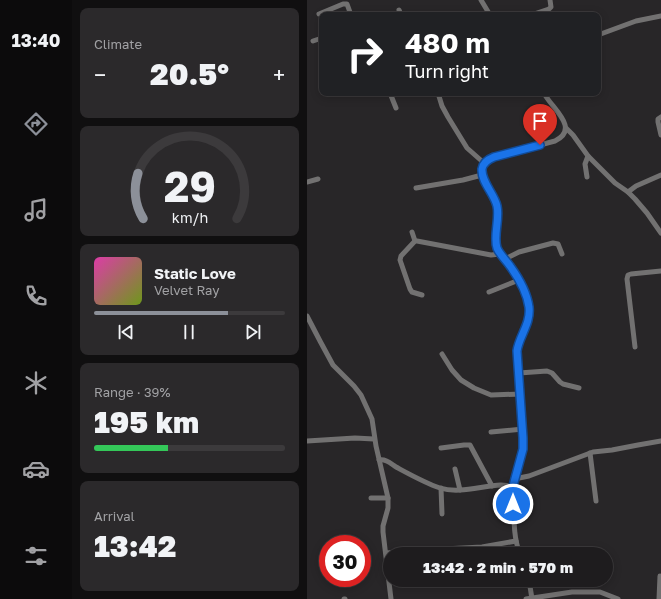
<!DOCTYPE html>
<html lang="en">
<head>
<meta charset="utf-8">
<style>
	body { margin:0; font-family:"Golos Text",sans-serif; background:#2b292b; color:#f1f3f6; height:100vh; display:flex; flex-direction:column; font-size:15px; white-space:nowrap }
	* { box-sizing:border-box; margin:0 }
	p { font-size:13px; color:#a1a1a4 }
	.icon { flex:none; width:22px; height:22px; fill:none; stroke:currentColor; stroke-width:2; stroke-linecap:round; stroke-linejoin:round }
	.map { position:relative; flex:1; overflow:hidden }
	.drawer { display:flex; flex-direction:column; gap:8px; padding:8px; background:#100f10; width:235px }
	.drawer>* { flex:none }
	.top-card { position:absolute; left:12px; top:12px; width:282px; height:84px; border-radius:8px; box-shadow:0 2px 10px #0003,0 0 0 1px #3c3a3c; background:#202124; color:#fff; overflow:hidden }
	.speed { position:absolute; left:12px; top:535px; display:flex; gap:8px; font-size:20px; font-weight:700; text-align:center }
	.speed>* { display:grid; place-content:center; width:52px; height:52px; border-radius:50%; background:#1e1c1e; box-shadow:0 2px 10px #0003,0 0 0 1px #3c3a3c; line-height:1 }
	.speed .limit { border:6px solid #d22; background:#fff; color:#111 }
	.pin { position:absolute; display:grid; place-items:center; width:34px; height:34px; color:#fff; margin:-41px -17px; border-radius:50% 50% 50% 0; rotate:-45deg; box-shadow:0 0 4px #0007 }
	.pin .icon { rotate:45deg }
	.me { position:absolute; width:44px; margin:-22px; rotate:0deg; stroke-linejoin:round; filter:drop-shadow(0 0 3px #0008) }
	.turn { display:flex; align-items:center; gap:14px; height:84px; padding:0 20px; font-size:18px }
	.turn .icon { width:52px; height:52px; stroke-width:2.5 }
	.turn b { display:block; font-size:28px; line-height:34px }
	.big { font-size:30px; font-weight:800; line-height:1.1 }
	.drawer .card { flex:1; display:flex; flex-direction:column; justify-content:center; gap:6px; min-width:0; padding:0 14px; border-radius:8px; background:#2b292b }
	.drawer .dial { align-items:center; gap:0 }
	.dial svg { height:104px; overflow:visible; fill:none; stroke:#3c3a3c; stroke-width:7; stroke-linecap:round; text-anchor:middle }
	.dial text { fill:#f1f3f6; stroke:none }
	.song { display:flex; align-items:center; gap:12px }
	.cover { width:48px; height:48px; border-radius:6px; background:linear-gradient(135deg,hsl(320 70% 55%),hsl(80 70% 35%)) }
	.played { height:4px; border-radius:2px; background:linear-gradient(90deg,#8c9099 70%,#3c3a3c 70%) }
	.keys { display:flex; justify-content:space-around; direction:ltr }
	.heat { display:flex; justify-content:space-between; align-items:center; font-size:22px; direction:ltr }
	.charge { height:6px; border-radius:3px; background:linear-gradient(90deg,#34c759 39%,#3c3a3c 0) }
	.trip { position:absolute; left:76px; top:547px; width:230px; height:40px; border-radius:20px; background:#1e1c1e; box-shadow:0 2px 10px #0003,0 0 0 1px #3c3a3c; font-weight:800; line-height:40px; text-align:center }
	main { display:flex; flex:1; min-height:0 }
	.tabs { display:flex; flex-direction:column; width:72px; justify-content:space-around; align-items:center; background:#0c0b0c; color:#a1a1a4 }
	.tabs .icon { width:28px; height:28px }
	.tabs .selected { color:#8c9099 }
	.tabs b { font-size:18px; color:#f1f3f6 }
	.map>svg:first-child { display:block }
</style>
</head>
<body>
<main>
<nav class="tabs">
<b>13:40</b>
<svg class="icon selected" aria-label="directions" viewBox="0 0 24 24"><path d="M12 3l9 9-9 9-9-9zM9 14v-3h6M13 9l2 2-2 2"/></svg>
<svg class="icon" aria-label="music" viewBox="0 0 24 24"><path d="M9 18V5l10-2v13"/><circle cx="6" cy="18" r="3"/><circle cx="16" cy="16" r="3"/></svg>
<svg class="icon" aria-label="phone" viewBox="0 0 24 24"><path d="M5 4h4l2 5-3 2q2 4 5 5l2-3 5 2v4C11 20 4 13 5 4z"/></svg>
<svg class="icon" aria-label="climate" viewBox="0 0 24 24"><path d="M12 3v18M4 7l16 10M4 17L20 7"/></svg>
<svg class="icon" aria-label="car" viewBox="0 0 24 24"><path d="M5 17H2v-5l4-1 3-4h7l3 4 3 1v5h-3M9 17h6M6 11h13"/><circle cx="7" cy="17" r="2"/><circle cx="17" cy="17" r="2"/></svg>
<svg class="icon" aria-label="filters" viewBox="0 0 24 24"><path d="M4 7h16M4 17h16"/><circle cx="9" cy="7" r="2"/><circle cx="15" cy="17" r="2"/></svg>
</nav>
<section class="drawer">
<div class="card"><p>Climate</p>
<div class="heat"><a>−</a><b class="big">20.5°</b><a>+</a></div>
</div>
<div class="card dial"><svg viewBox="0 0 100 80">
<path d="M14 69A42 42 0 1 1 86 69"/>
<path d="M14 69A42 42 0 0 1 10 34" stroke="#8c9099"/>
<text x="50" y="56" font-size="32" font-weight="700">29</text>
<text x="50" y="72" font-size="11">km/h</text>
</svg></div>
<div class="card">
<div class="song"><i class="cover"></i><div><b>Static Love</b><p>Velvet Ray</p></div></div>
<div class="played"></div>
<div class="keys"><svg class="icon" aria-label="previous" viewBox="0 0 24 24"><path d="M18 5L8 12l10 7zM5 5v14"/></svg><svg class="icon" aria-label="pause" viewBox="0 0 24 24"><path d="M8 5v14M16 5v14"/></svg><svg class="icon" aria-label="next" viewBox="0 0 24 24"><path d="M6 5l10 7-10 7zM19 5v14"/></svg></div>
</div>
<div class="card"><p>Range · 39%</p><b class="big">195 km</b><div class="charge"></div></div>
<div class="card"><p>Arrival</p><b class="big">13:42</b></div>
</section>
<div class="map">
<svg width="354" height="599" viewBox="0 0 354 599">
	<rect width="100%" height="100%" fill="#282628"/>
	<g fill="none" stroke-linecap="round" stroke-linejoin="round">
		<g stroke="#727171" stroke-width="5">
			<polyline points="174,0 183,15"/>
			<polyline points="92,10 94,15"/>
			<polyline points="12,14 36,4 40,4 44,15"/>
			<polyline points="224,15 242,9 244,7 243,0"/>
			<polyline points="291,35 329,21 354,16"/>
			<polyline points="6,41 15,38"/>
			<polyline points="83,93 89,108"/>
			<polyline points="131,93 135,106 141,117 160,148 177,163"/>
			<polyline points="354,117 351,119 351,122 354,135"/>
			<polyline points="259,128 266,135 281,156 308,183 321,192 328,199 340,213 354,233"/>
			<polyline points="280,177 278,164 281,156"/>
			<polyline points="0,182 11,179"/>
			<polyline points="109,188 156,180 175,175"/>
			<polyline points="321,192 329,186 354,175"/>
			<polyline points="105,232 108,241"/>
			<polyline points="198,259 212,252 246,243 251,244 255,254"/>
			<polyline points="182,292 212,280"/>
			<polyline points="115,295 105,292 103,289 93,260 94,256 108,241 110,241 184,255 193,254"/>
			<polyline points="0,316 13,341 26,365 47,386 54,395 65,419 69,446 81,498 81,508 76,526 76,532 84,599"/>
			<polyline points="328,347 320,279 321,275 324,274 354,271"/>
			<polyline points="135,354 145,370 154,380 167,388 184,395 214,394"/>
			<polyline points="212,373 240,371 245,373 253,382 256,384 272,388"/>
			<polyline points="184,432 216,429"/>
			<polyline points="0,441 48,438 67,439"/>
			<polyline points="134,448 157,445 163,445 185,486"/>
			<polyline points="283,453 289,501"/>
			<path d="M72,460C79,459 83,463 89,467C102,474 118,483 133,488C152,494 174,486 194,485C198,485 202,486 206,486"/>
			<polyline points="148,469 153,490"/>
			<polyline points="207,479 222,476 286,452 305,450 331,445 354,441"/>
			<polyline points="134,488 135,514"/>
			<polyline points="64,498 81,498"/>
			<polyline points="79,553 117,550 175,547 209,541"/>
			<path d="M213,554C207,539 207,524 207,508C206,499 205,489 207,480C210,466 216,452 217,437L210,351C212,336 224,324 222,307C220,293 211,277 203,266C199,260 193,255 190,248C186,236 193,219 189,206C187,193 174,182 175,169C176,162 182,159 187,157L248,141C274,128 244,108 237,93"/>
			<polyline points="222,580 225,599"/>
			<polyline points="37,599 38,599"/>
			<polyline points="219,599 265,592 293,592 311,599"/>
			<polyline points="352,599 353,576"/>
		</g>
	</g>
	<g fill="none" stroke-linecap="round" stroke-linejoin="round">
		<defs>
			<path id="route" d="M206,504V486L216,449V438L210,351C212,336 224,324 222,307C220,293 211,277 203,266C199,260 193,255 190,248C186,236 193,219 190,206C187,193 174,182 175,169C176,162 182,159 187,157L233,145"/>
		</defs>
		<use href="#route" stroke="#114b97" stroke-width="10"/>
		<use href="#route" stroke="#1a73e8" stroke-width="7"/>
	</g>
</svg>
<div class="speed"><div class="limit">30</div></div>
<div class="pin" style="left:233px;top:145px;background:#d93025"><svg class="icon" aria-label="arrive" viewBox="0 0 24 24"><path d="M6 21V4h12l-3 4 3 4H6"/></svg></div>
<svg class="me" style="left:206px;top:504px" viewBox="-20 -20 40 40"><circle r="17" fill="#1a73e8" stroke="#fff" stroke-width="3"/><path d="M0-11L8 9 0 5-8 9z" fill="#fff"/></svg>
<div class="trip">13:42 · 2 min · 570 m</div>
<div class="top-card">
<div class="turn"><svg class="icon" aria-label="right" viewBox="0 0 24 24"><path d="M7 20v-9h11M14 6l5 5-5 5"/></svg><div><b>480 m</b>Turn right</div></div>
</div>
</div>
</main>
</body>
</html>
